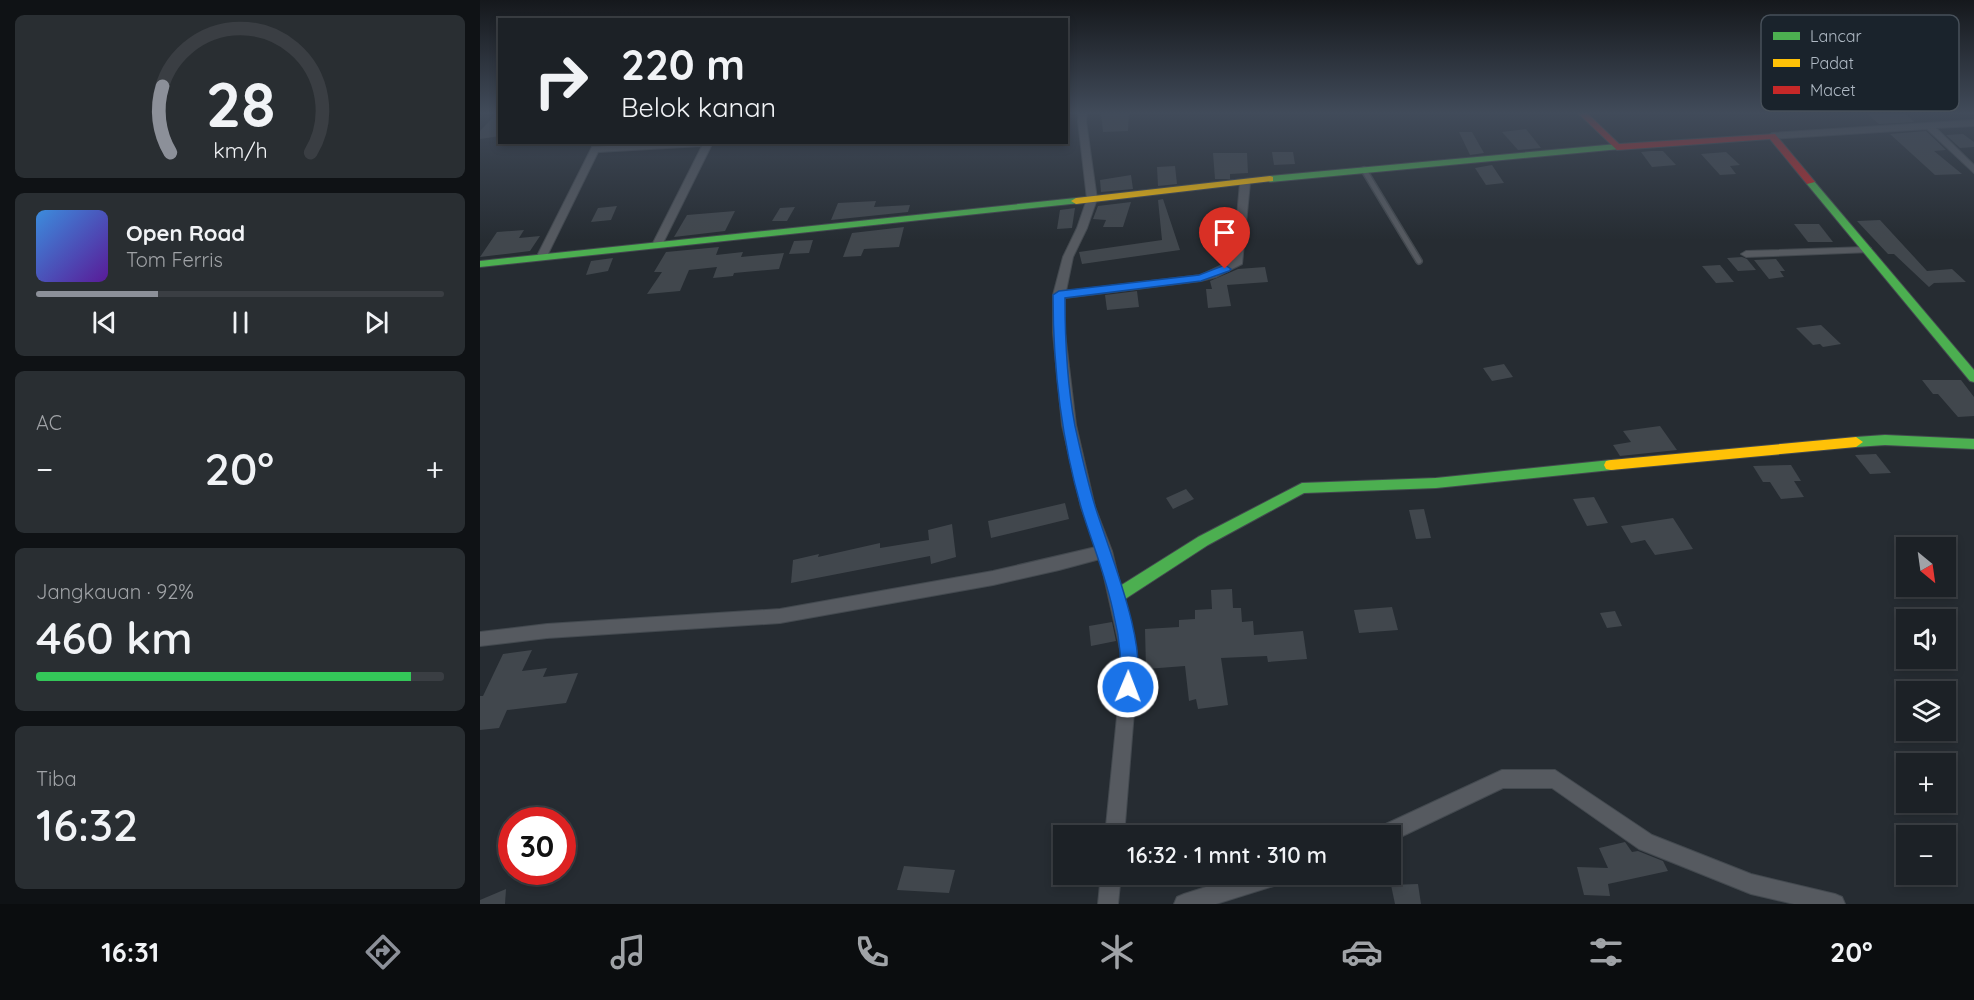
<!DOCTYPE html>
<html lang="id">
<head>
<meta charset="utf-8">
<style>
	body { margin:0; font-family:Quicksand,sans-serif; background:#292e32; color:#f1f3f6; height:100vh; display:flex; flex-direction:column; font-size:22px; white-space:nowrap }
	* { box-sizing:border-box; margin:0 }
	p { font-size:20px; color:#a0a3a7 }
	.icon { flex:none; width:33px; height:33px; fill:none; stroke:currentColor; stroke-width:2; stroke-linecap:round; stroke-linejoin:round }
	.map { position:relative; flex:1; overflow:hidden }
	.sheet { display:flex; flex-direction:column; gap:15px; padding:15px; background:#0f1215; width:480px }
	.sheet>* { flex:none }
	.top-card { position:absolute; left:18px; top:18px; width:570px; height:126px; border-radius:0px; box-shadow:0 3px 9px #0003,0 0 0 2px #3a3e43; background:#1c2126; color:#f1f3f6; overflow:hidden }
	.needle { width:39px; rotate:151deg }
	.controls { position:absolute; left:1416px; top:537px; display:grid; gap:12px }
	.controls a { display:grid; place-items:center; width:60px; height:60px; border-radius:0px; background:#1c2126; box-shadow:0 3px 9px #0003,0 0 0 2px #3a3e43; font-size:30px }
	.speed { position:absolute; left:18px; top:807px; display:flex; gap:12px; font-size:30px; font-weight:700; text-align:center }
	.speed>* { display:grid; place-content:center; width:78px; height:78px; border-radius:50%; background:#1c2126; box-shadow:0 3px 9px #0003,0 0 0 2px #3a3e43; line-height:1 }
	.speed .limit { border:9px solid #d22; background:#fff; color:#111 }
	.pin { position:absolute; display:grid; place-items:center; width:51px; height:51px; color:#fff; margin:-62px -26px; border-radius:50% 50% 50% 0; rotate:-45deg; box-shadow:0 0 6px #0007 }
	.pin .icon { rotate:45deg }
	.me { position:absolute; width:66px; margin:-33px; rotate:1deg; stroke-linejoin:round; filter:drop-shadow(0 0 4px #0008) }
	.turn { display:flex; align-items:center; gap:21px; height:126px; padding:0 24px; font-size:27px }
	.turn .icon { width:78px; height:78px; stroke-width:2.5 }
	.turn b { display:block; font-size:42px; line-height:51px }
	.big { font-size:45px; font-weight:600; line-height:1.1 }
	.sheet .card { flex:1; display:flex; flex-direction:column; justify-content:center; gap:9px; min-width:0; padding:0 21px; border-radius:9px; background:#292e32 }
	.sheet .dial { align-items:center; gap:0 }
	.dial svg { height:156px; overflow:visible; fill:none; stroke:#3a3e43; stroke-width:7; stroke-linecap:round; text-anchor:middle }
	.dial text { fill:#f1f3f6; stroke:none }
	.song { display:flex; align-items:center; gap:18px }
	.cover { width:72px; height:72px; border-radius:9px; background:linear-gradient(135deg,hsl(210 70% 55%),hsl(270 70% 35%)) }
	.played { height:6px; border-radius:3px; background:linear-gradient(90deg,#8c9099 30%,#3a3e43 30%) }
	.keys { display:flex; justify-content:space-around; direction:ltr }
	.heat { display:flex; justify-content:space-between; align-items:center; font-size:33px; direction:ltr }
	.charge { height:9px; border-radius:4px; background:linear-gradient(90deg,#34c759 92%,#3a3e43 0) }
	.trip { position:absolute; left:573px; top:825px; width:348px; height:60px; border-radius:0px; background:#1c2126; box-shadow:0 3px 9px #0003,0 0 0 2px #3a3e43; font-weight:600; line-height:60px; text-align:center }
	.dock { display:flex; height:96px; justify-content:space-around; align-items:center; background:#0b0d0f; color:#a0a3a7 }
	.dock .icon { width:42px; height:42px }
	.dock .current { color:#8c9099 }
	.dock b { font-size:27px; color:#f1f3f6 }
	main { display:flex; flex:1; min-height:0 }
	.map>svg:first-child { display:block }
</style>
</head>
<body>
<main>
<section class="sheet">
<div class="card dial"><svg viewBox="0 0 100 80">
<path d="M14 69A42 42 0 1 1 86 69"/>
<path d="M14 69A42 42 0 0 1 10 35" stroke="#8c9099"/>
<text x="50" y="56" font-size="32" font-weight="700">28</text>
<text x="50" y="72" font-size="11">km/h</text>
</svg></div>
<div class="card">
<div class="song"><i class="cover"></i><div><b>Open Road</b><p>Tom Ferris</p></div></div>
<div class="played"></div>
<div class="keys"><svg class="icon" aria-label="previous" viewBox="0 0 24 24"><path d="M18 5L8 12l10 7zM5 5v14"/></svg><svg class="icon" aria-label="pause" viewBox="0 0 24 24"><path d="M8 5v14M16 5v14"/></svg><svg class="icon" aria-label="next" viewBox="0 0 24 24"><path d="M6 5l10 7-10 7zM19 5v14"/></svg></div>
</div>
<div class="card"><p>AC</p>
<div class="heat"><a>−</a><b class="big">20°</b><a>+</a></div>
</div>
<div class="card"><p>Jangkauan · 92%</p><b class="big">460 km</b><div class="charge"></div></div>
<div class="card"><p>Tiba</p><b class="big">16:32</b></div>
</section>
<div class="map">
<svg width="1494" height="904" viewBox="0 0 1494 904">
	<rect width="100%" height="100%" fill="#262c32"/>
	<g fill="#41474d">
		<polygon points="17,113 20,113 20,136 0,139 0,131"/>
		<polygon points="621,113 649,113 648,131 623,132"/>
		<polygon points="1386,113 1425,113 1434,122 1399,124"/>
		<polygon points="1046,129 1061,148 1038,150 1022,132"/>
		<polygon points="1446,131 1466,150 1454,151 1482,174 1455,175 1410,134"/>
		<polygon points="979,132 992,132 1004,153 990,155"/>
		<polygon points="1483,134 1494,142 1494,147 1480,148 1466,135"/>
		<polygon points="1171,151 1183,151 1196,165 1172,167 1161,152"/>
		<polygon points="792,152 813,152 815,164 794,165"/>
		<polygon points="1246,152 1260,165 1250,166 1256,174 1240,175 1221,154"/>
		<polygon points="733,153 767,153 768,173 750,174 750,179 735,179"/>
		<polygon points="1012,165 1024,183 1006,185 995,168"/>
		<polygon points="695,166 697,184 678,186 677,167"/>
		<polygon points="651,175 653,189 621,192 620,180"/>
		<polygon points="683,199 700,250 602,264 599,252 682,240 678,200"/>
		<polygon points="396,201 394,207 430,205 428,212 351,220 358,203"/>
		<polygon points="651,202 643,227 623,227 626,220 613,219 618,206"/>
		<polygon points="137,206 131,220 111,222 118,208"/>
		<polygon points="315,207 307,221 292,221 300,208"/>
		<polygon points="595,208 592,228 577,229 580,210"/>
		<polygon points="255,211 245,231 194,237 207,215"/>
		<polygon points="1400,220 1447,271 1472,269 1486,282 1454,283 1449,287 1414,254 1408,254 1377,221"/>
		<polygon points="1314,224 1339,224 1353,242 1328,242"/>
		<polygon points="424,227 419,247 384,249 381,256 363,257 372,233"/>
		<polygon points="44,230 39,238 60,236 50,251 0,257 17,232"/>
		<polygon points="333,240 329,253 309,254 314,241"/>
		<polygon points="239,247 236,255 263,252 261,257 304,253 299,269 254,273 253,276 233,278 237,267 209,270 200,291 167,294 182,272 174,272 186,252"/>
		<polygon points="1262,257 1267,259 1276,270 1258,271 1247,258"/>
		<polygon points="133,258 128,271 106,275 111,261"/>
		<polygon points="1296,259 1305,271 1300,271 1304,277 1289,279 1274,260"/>
		<polygon points="1240,265 1254,282 1236,283 1222,266"/>
		<polygon points="785,267 788,282 747,285 751,306 728,308 726,289 732,289 730,281 758,269"/>
		<polygon points="657,291 659,307 627,310 625,295"/>
		<polygon points="1341,325 1361,344 1343,347 1340,344 1333,345 1316,328"/>
		<polygon points="1024,364 1033,377 1012,381 1003,368"/>
		<polygon points="1442,380 1481,380 1494,397 1494,416 1478,417 1458,394 1453,394"/>
		<polygon points="1180,426 1197,450 1140,456 1133,445 1151,442 1143,431"/>
		<polygon points="1396,454 1411,473 1390,474 1375,455"/>
		<polygon points="1311,465 1321,481 1314,481 1324,497 1301,499 1290,482 1283,482 1273,466"/>
		<polygon points="706,489 714,499 693,509 686,498"/>
		<polygon points="1114,497 1128,523 1107,526 1093,499"/>
		<polygon points="585,503 589,519 511,538 508,521"/>
		<polygon points="944,509 951,538 936,539 929,510"/>
		<polygon points="1193,518 1213,549 1175,555 1165,540 1151,543 1141,526"/>
		<polygon points="472,524 476,557 451,564 450,556 311,583 313,560 339,554 338,557 400,543 400,548 449,540 448,530"/>
		<polygon points="752,589 753,608 761,608 762,622 773,621 774,635 823,631 827,659 788,662 787,656 741,658 748,705 718,709 716,699 709,701 705,666 666,669 665,629 699,627 699,620 715,619 715,610 732,609 731,590"/>
		<polygon points="912,607 918,630 879,633 874,610"/>
		<polygon points="1135,611 1142,626 1127,628 1120,613"/>
		<polygon points="632,622 636,641 611,646 609,626"/>
		<polygon points="52,650 42,671 67,668 63,677 98,673 86,703 27,710 19,728 0,730 0,696 3,696 23,654"/>
		<polygon points="1145,842 1152,852 1158,851 1183,861 1188,871 1128,884 1130,896 1104,895 1097,867 1128,868 1119,848"/>
		<polygon points="424,866 475,870 469,893 417,890"/>
		<polygon points="938,884 941,904 915,904 911,885"/>
		<polygon points="26,889 25,904 0,904 0,900"/>
	</g>
	<g fill="none" stroke-linecap="round" stroke-linejoin="round">
		<defs>
			<polyline id="lane" points="884,170 939,261"/>
			<g id="street">
				<polygon points="599,113 607,113 606,121 617,199 607,228 593,257 586,291 721,275 753,260 760,183 765,180 770,183 762,264 736,277 721,281 585,298 585,333 596,425 615,507 632,551 657,653 656,687 644,836 625,836 640,687 641,653 620,559 579,570 513,585 300,623 67,638 0,646 0,632 67,624 300,609 513,571 616,547 601,507 582,425 573,333 573,295 583,257 597,228 607,199 598,121"/>
				<polygon points="1494,120 1494,126 1456,128 1494,165 1494,173 1447,129 1292,139 1287,136 1292,133"/>
				<polygon points="186,142 233,142 181,247 173,247 172,245 222,146 118,152 66,258 65,260 57,260 56,258 112,147"/>
				<polygon points="1387,247 1391,248 1391,252 1266,257 1261,254 1266,251"/>
				<polygon points="1022,770 1075,770 1172,835 1271,874 1355,894 1362,897 1365,904 1314,904 1271,894 1159,849 1072,788 1023,788 910,842 910,836 893,836 895,829"/>
				<polygon points="621,874 641,874 638,904 618,904"/>
				<polygon points="767,874 810,874 807,881 800,884 736,904 694,904 697,897 704,894"/>
			</g>
			<g id="fast">
				<polygon points="1137,144 1140,145 1140,149 790,182 785,179 790,176"/>
				<polygon points="1330,179 1333,180 1494,370 1494,382 1490,381 1327,184 1327,180"/>
				<polygon points="596,198 601,201 600,203 0,267 0,261"/>
				<polygon points="1405,435 1494,439 1494,449 1405,445 1376,447 1369,442 1376,437"/>
				<polygon points="1131,460 1136,461 1138,465 1136,469 1131,470 956,488 824,493 728,545 642,601 637,603 632,601 629,596 632,591 718,537 822,483 956,478"/>
			</g>
			<g id="slow">
				<polygon points="790,176 793,177 793,181 596,204 591,201 596,198"/>
				<polygon points="1376,437 1383,442 1376,447 1131,470 1126,469 1124,465 1126,461 1131,460"/>
			</g>
			<polygon id="jam" points="1098,113 1107,113 1139,144 1295,134 1335,182 1327,184 1290,139 1137,150"/>
		</defs>
		<use href="#lane" stroke="#43494f" stroke-width="8"/>
		<use href="#street" stroke="#43494f" stroke-width="2"/>
		<use href="#fast" stroke="#43494f" stroke-width="2"/>
		<use href="#slow" stroke="#43494f" stroke-width="2"/>
		<use href="#jam" stroke="#43494f" stroke-width="2"/>
		<use href="#lane" stroke="#565a60" stroke-width="5"/>
		<use href="#street" fill="#565a60" fill-rule="evenodd"/>
		<use href="#fast" fill="#4caf50" fill-rule="evenodd"/>
		<use href="#slow" fill="#ffc107" fill-rule="evenodd"/>
		<use href="#jam" fill="#c62828" fill-rule="evenodd"/>
	</g>
	<linearGradient id="sky" x2="0" y2="1"><stop stop-color="#15181c"/><stop offset="0.47" stop-color="#414b5a"/><stop offset="1" stop-color="#414b5a" stop-opacity="0"/></linearGradient>
	<rect width="1494" height="240" fill="url(#sky)"/>
	<path fill="#1a73e8" stroke="#114b97" stroke-width="1.5" d="M745,265L751,269L749,271L721,281L585,298C585,340 587,384 595,426C601,453 607,480 615,506C628,549 672,652 654,693L648,695L642,693C636,680 641,665 640,652C639,640 637,628 634,616C627,578 612,544 601,507C581,438 573,366 573,295L579,291L719,275Z"/>
	<rect x="1281" y="15" width="198" height="96" rx="9" fill="#1a232c" stroke="#47505a" stroke-width="1.5"/>
	<rect x="1293" y="32" width="27" height="8" fill="#4caf50"/>
	<rect x="1293" y="59" width="27" height="8" fill="#ffc107"/>
	<rect x="1293" y="86" width="27" height="8" fill="#c62828"/>
	<g font-size="16" fill="#afb9c4">
		<text x="1330" y="42">Lancar</text>
		<text x="1330" y="69">Padat</text>
		<text x="1330" y="96">Macet</text>
	</g>
</svg>
<div class="controls">
<a><svg class="needle" viewBox="-14 -14 28 28"><path d="M0-13l5 13h-10z" fill="#e53935"/><path d="M0 13l5-13h-10z" fill="#a0a3a7"/></svg></a>
<a><svg class="icon" aria-label="sound" viewBox="0 0 24 24"><path d="M4 9h4l5-4v14l-5-4H4zM17 9q2 3 0 6"/></svg></a>
<a><svg class="icon" aria-label="layers" viewBox="0 0 24 24"><path d="M12 4l9 5-9 5-9-5zM3 14l9 5 9-5"/></svg></a>
<a>+</a>
<a>−</a>
</div>
<div class="speed"><div class="limit">30</div></div>
<div class="pin" style="left:745px;top:269px;background:#d93025"><svg class="icon" aria-label="arrive" viewBox="0 0 24 24"><path d="M6 21V4h12l-3 4 3 4H6"/></svg></div>
<svg class="me" style="left:648px;top:687px" viewBox="-20 -20 40 40"><circle r="17" fill="#1a73e8" stroke="#fff" stroke-width="3"/><path d="M0-11L8 9 0 5-8 9z" fill="#fff"/></svg>
<div class="trip">16:32 · 1 mnt · 310 m</div>
<div class="top-card">
<div class="turn"><svg class="icon" aria-label="right" viewBox="0 0 24 24"><path d="M7 20v-9h11M14 6l5 5-5 5"/></svg><div><b>220 m</b>Belok kanan</div></div>
</div>
</div>
</main>
<nav class="dock">
<b>16:31</b>
<svg class="icon current" aria-label="directions" viewBox="0 0 24 24"><path d="M12 3l9 9-9 9-9-9zM9 14v-3h6M13 9l2 2-2 2"/></svg>
<svg class="icon" aria-label="music" viewBox="0 0 24 24"><path d="M9 18V5l10-2v13"/><circle cx="6" cy="18" r="3"/><circle cx="16" cy="16" r="3"/></svg>
<svg class="icon" aria-label="phone" viewBox="0 0 24 24"><path d="M5 4h4l2 5-3 2q2 4 5 5l2-3 5 2v4C11 20 4 13 5 4z"/></svg>
<svg class="icon" aria-label="climate" viewBox="0 0 24 24"><path d="M12 3v18M4 7l16 10M4 17L20 7"/></svg>
<svg class="icon" aria-label="car" viewBox="0 0 24 24"><path d="M5 17H2v-5l4-1 3-4h7l3 4 3 1v5h-3M9 17h6M6 11h13"/><circle cx="7" cy="17" r="2"/><circle cx="17" cy="17" r="2"/></svg>
<svg class="icon" aria-label="filters" viewBox="0 0 24 24"><path d="M4 7h16M4 17h16"/><circle cx="9" cy="7" r="2"/><circle cx="15" cy="17" r="2"/></svg>
<b>20°</b>
</nav>
</body>
</html>
